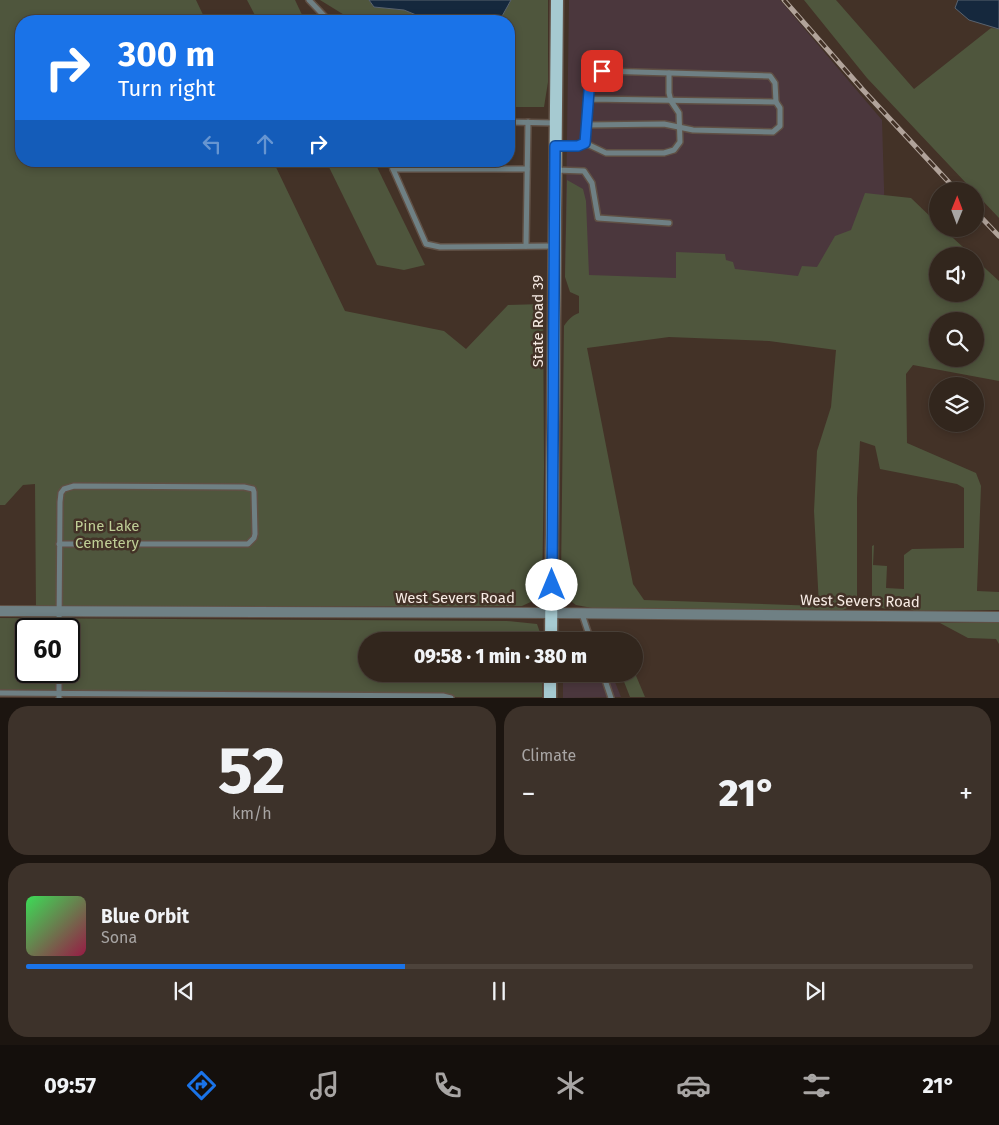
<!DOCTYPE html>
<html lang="en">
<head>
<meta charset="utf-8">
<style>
	body { margin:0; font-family:"Fira Sans",sans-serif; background:#3d322a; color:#f1f3f6; height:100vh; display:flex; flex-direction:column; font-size:19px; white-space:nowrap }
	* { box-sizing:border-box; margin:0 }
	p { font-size:16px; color:#a8a5a4 }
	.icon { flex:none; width:28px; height:28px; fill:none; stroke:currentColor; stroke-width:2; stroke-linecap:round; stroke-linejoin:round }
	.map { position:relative; height:698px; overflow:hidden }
	.side { display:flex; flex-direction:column; gap:8px; padding:8px; background:#1c1510; flex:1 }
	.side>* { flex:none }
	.guide { position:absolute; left:15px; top:15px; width:500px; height:152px; border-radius:20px; box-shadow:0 2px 8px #0003,0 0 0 1px #4d433b; background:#1a73e8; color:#fff; overflow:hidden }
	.needle { width:32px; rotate:1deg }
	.tools { position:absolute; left:929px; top:182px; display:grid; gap:10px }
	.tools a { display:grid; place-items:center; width:55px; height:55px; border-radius:50%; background:#32261d; box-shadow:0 2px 8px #0003,0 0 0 1px #4d433b; font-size:25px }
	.speed { position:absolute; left:15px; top:618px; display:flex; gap:10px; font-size:25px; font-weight:700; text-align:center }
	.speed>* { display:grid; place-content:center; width:65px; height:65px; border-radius:50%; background:#32261d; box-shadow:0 2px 8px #0003,0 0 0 1px #4d433b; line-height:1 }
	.speed .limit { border:2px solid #111; border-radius:8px; background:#fff; color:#111 }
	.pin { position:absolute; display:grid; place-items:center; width:42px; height:42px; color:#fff; margin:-21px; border-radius:10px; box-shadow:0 2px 8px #0006 }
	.me { position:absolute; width:55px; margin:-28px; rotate:0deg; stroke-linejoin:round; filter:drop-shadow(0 0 4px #0008) }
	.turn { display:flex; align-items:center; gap:18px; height:105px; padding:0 20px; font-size:22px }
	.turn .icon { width:65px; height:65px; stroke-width:2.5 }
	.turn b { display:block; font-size:35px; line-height:42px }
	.lanes { display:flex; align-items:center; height:48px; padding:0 20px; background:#0003; justify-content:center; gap:25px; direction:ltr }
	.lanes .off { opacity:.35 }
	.big { font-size:38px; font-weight:800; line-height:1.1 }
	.side .tile { flex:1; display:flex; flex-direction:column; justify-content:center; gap:8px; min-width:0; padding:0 18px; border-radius:20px; background:#3d322a }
	.side .dial { align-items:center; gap:0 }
	.dial b { font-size:65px; line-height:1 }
	.song { display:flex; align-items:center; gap:15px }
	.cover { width:60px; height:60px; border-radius:8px; background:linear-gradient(135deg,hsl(130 70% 55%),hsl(340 70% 35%)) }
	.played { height:5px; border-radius:2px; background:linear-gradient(90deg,#1a73e8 40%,#4d433b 40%) }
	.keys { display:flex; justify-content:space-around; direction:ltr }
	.heat { display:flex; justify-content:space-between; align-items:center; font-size:28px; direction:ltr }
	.side .tiles { flex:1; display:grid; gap:8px; grid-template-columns:1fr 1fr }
	.tile:last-child { grid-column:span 2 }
	.trip { position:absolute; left:358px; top:632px; width:285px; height:50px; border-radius:25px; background:#32261d; box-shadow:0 2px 8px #0003,0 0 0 1px #4d433b; font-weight:800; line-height:50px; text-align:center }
	.dock { display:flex; height:80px; justify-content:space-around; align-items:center; background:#140f0c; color:#a8a5a4 }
	.dock .icon { width:35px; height:35px }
	.dock .selected { color:#1a73e8 }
	.dock b { font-size:22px; color:#f1f3f6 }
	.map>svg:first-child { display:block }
</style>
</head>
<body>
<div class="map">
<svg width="999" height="698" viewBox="0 0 999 698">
	<rect width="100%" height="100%" fill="#433227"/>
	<g fill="#4b373d">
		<polygon points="569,0 780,0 882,120 887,289 565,277"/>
		<polygon points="613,677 621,697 563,698 563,678"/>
	</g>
	<g fill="#4f563d" fill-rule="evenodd">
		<polygon points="0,0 196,0 206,21 21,21 21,161 273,161 345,311 444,331 466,349 508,305 543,304 544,467 542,594 537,599 522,606 36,607 35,484 23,485 5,505 0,505"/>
		<polygon points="247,0 295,0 305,21 258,21"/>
		<polygon points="320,0 369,0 374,7 404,10 431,21 350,21 346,16"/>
		<polygon points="511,0 548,0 548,82 544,107 509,107 509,21 498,21 501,18"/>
		<polygon points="804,0 836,0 914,89 991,28 999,29 999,218 867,78"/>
		<polygon points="326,161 374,161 425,265 404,270 377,265"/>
		<path d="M567,180L583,189L586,201L589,275L676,278V252L725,254L726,260L733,262L735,269L798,276L802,266L817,267L835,236L851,230L865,193L911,198L937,223L938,229H943L973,256H938V294H975V259L999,281V381L913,365L906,374L907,443L976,473L981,486L977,591L999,592V610L914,611C896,601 890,618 872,601V546L874,545L873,565L887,566L886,588L904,589V555L912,549L964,548V488L957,484L880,469L875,446L860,441L857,498V598L853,606L842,610L592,608L576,605L565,597L561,577L564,326C567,321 572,315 579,313V296L570,292L565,277ZM938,321H975V359H938ZM669,337L769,341L836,350L831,407L817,451L814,511L819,606L644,600L633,584L587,348Z"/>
		<path d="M0,618L507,621L537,624L543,641H366V674H542V697H0ZM26,629H69V671H26Z"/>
		<polygon points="999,622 999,644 996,639 968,638 940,623"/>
		<polygon points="634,671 645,697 630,697 621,674 634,674"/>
	</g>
	<g fill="#15283d" stroke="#59636f">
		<polygon points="369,0 511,0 501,18 498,21 431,21 404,10 374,7"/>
		<polygon points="958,0 999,0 999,29 969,20 955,8"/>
	</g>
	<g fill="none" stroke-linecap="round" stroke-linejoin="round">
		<defs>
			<g id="service">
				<polyline points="309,0 329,21"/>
				<polyline points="509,122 555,123"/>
				<polyline points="587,125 664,124 693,130 773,132 780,126 780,108 776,102"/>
				<polyline points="585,143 606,153 664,153 674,150 680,142 679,113 671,101 669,93 669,73"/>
				<polyline points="556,145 578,146 585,143 590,99 776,102 775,83 770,76 602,71 594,72 590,78 590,99"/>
				<polyline points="391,161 393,169 426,244 440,247 554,246"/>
				<polyline points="393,169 527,169"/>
				<polyline points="555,170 584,171 592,183 598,218 669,223"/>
				<polyline points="526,246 528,122"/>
				<polyline points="582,614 591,641"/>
				<polyline points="59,629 60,502 61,493 64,489 74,486 244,487 253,489 254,492 255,534 254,538 248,544 59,544"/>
				<polyline points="603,674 611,698"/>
				<polyline points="0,693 443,696 451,698"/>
				<polyline points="59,698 59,671"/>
			</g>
			<polyline id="tertiary" points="0,611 551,613 999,617"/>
			<g id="primary">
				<polyline points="551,641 557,0"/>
				<polyline points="550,698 550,674"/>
			</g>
		</defs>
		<use href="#service" stroke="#605045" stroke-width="8"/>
		<use href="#tertiary" stroke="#605045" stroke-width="12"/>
		<use href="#primary" stroke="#605045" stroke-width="15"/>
		<use href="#service" stroke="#6f8084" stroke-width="5"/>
		<use href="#tertiary" stroke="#6f8084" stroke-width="10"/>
		<use href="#primary" stroke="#a6cad1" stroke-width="12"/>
		<defs>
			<g id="rail">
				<polyline points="784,0 863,90 957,191"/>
				<polyline points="975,211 999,236"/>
			</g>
		</defs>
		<use href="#rail" stroke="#b1a39a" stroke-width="5"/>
		<use href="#rail" stroke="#433227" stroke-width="3" stroke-dasharray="9" stroke-linecap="butt"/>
	</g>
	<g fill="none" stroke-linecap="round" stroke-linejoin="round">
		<defs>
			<polyline id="route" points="552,585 555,146 578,146 585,143 590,78 594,72 602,71"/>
		</defs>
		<use href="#route" stroke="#114b97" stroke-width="12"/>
		<use href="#route" stroke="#1a73e8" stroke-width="9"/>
	</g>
	<g text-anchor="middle" stroke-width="5" stroke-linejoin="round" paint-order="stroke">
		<g font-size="15" fill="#f8ece5" stroke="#433227">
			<text transform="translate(538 321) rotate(-90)" y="5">State Road 39</text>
			<text x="455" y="603">West Severs Road</text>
			<text transform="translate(860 601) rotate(1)" y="5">West Severs Road</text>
		</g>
		<g font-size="15" fill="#bfce96" stroke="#433227">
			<text x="107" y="531">Pine Lake<tspan x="107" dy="17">Cemetery</tspan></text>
		</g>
	</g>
</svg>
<div class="tools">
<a><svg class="needle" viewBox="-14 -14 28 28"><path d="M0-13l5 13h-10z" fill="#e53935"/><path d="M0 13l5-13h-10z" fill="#a8a5a4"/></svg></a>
<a><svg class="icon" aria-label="sound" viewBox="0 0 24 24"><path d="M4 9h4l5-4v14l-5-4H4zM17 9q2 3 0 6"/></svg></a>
<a><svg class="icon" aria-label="search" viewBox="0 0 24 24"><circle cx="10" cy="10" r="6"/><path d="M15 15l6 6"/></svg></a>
<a><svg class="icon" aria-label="layers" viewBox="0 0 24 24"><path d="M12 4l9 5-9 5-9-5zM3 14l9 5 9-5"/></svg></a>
</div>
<div class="speed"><div class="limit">60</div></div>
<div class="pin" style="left:602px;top:71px;background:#d93025"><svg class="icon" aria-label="arrive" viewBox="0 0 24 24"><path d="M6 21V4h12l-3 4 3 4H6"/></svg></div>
<svg class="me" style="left:552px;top:585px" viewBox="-20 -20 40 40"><circle r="19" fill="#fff"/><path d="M0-13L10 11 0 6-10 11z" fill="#1a73e8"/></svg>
<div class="trip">09:58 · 1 min · 380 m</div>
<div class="guide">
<div class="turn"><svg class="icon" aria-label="right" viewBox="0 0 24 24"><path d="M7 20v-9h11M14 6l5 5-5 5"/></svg><div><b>300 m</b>Turn right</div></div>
<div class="lanes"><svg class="icon off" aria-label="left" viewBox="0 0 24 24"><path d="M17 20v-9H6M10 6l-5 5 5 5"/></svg><svg class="icon off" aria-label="ahead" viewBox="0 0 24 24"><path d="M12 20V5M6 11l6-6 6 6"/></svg><svg class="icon" aria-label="right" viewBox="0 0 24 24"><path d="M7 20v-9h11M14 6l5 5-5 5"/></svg></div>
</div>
</div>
<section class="side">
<div class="tiles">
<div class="tile dial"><b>52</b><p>km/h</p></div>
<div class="tile"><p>Climate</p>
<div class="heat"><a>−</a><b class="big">21°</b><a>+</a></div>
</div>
<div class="tile">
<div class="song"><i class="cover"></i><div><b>Blue Orbit</b><p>Sona</p></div></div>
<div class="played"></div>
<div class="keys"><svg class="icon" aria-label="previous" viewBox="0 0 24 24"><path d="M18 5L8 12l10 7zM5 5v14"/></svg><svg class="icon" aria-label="pause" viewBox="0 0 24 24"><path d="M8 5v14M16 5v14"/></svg><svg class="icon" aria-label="next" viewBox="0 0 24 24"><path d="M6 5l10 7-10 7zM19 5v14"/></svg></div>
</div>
</div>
</section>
<nav class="dock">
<b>09:57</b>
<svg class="icon selected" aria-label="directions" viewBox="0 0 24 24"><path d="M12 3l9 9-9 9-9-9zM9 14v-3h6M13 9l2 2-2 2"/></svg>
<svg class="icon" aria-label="music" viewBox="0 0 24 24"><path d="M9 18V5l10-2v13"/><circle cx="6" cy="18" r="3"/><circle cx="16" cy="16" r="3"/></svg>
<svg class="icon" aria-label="phone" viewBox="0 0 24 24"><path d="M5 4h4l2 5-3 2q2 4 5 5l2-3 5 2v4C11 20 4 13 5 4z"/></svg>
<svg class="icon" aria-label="climate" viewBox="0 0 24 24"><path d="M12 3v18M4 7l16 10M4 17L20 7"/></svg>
<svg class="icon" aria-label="car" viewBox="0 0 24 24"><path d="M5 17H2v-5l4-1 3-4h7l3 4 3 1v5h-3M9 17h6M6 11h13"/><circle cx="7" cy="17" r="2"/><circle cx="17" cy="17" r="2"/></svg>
<svg class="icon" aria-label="filters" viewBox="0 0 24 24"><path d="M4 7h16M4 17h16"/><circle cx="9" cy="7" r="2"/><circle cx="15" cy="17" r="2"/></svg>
<b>21°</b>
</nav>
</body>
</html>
